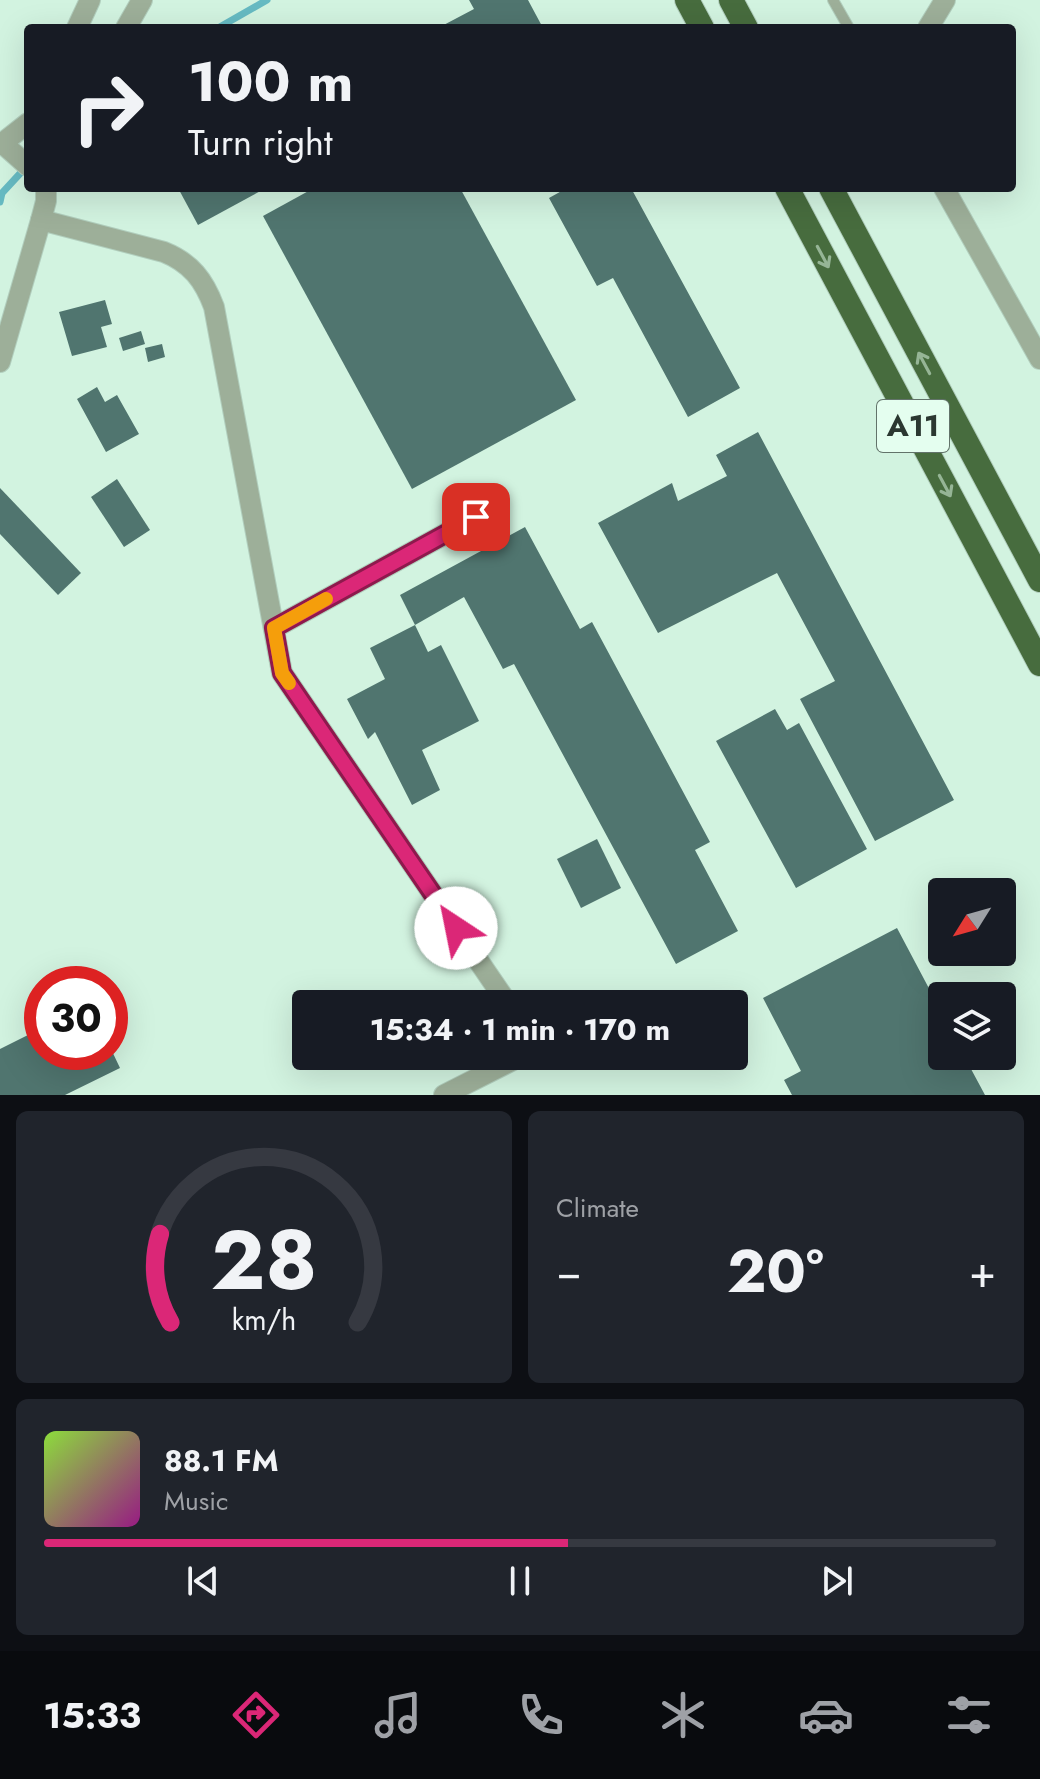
<!DOCTYPE html>
<html lang="en">
<head>
<meta charset="utf-8">
<style>
	body { margin:0; font-family:Jost,sans-serif; background:#20242c; color:#f1f3f6; height:100vh; display:flex; flex-direction:column; font-size:30px; white-space:nowrap }
	* { box-sizing:border-box; margin:0 }
	p { font-size:26px; color:#9ea1a6 }
	.icon { flex:none; width:44px; height:44px; fill:none; stroke:currentColor; stroke-width:2; stroke-linecap:round; stroke-linejoin:round }
	.map { position:relative; height:1095px; overflow:hidden }
	.sheet { display:flex; flex-direction:column; gap:16px; padding:16px; background:#0d0f14; flex:1 }
	.sheet>* { flex:none }
	.top-card { position:absolute; left:24px; top:24px; width:992px; height:168px; border-radius:8px; box-shadow:0 8px 32px #0002; background:#171b24; color:#f1f3f6; overflow:hidden }
	.needle { width:52px; rotate:233deg }
	.fabs { position:absolute; left:928px; top:878px; display:grid; gap:16px }
	.fabs a { display:grid; place-items:center; width:88px; height:88px; border-radius:8px; background:#171b24; box-shadow:0 8px 32px #0002; font-size:40px }
	.speed { position:absolute; left:24px; top:966px; display:flex; gap:16px; font-size:40px; font-weight:700; text-align:center }
	.speed>* { display:grid; place-content:center; width:104px; height:104px; border-radius:50%; background:#171b24; box-shadow:0 8px 32px #0002; line-height:1 }
	.speed .limit { border:12px solid #d22; background:#fff; color:#111 }
	.pin { position:absolute; display:grid; place-items:center; width:68px; height:68px; color:#fff; margin:-34px; border-radius:16px; box-shadow:0 4px 12px #0006 }
	.me { position:absolute; width:88px; margin:-44px; rotate:326deg; stroke-linejoin:round; filter:drop-shadow(0 0 6px #0008) }
	.turn { display:flex; align-items:center; gap:28px; height:168px; padding:0 32px; font-size:36px }
	.turn .icon { width:104px; height:104px; stroke-width:2.5 }
	.turn b { display:block; font-size:56px; line-height:68px }
	.big { font-size:60px; font-weight:700; line-height:1.1 }
	.sheet .widget { flex:1; display:flex; flex-direction:column; justify-content:center; gap:12px; min-width:0; padding:0 28px; border-radius:12px; background:#20242c }
	.sheet .dial { align-items:center; gap:0 }
	.dial svg { height:208px; overflow:visible; fill:none; stroke:#363941; stroke-width:7; stroke-linecap:round; text-anchor:middle }
	.dial text { fill:#f1f3f6; stroke:none }
	.song { display:flex; align-items:center; gap:24px }
	.cover { width:96px; height:96px; border-radius:12px; background:linear-gradient(135deg,hsl(90 70% 55%),hsl(310 70% 35%)) }
	.played { height:8px; border-radius:4px; background:linear-gradient(90deg,#db2777 55%,#363941 55%) }
	.keys { display:flex; justify-content:space-around; direction:ltr }
	.heat { display:flex; justify-content:space-between; align-items:center; font-size:44px; direction:ltr }
	.sheet .tiles { flex:1; display:grid; gap:16px; grid-template-columns:1fr 1fr }
	.widget:last-child { grid-column:span 2 }
	.trip { position:absolute; left:292px; top:990px; width:456px; height:80px; border-radius:8px; background:#171b24; box-shadow:0 8px 32px #0002; font-weight:700; line-height:80px; text-align:center }
	.menu { display:flex; height:128px; justify-content:space-around; align-items:center; background:#090b0e; color:#9ea1a6 }
	.menu .icon { width:56px; height:56px }
	.menu .on { color:#db2777 }
	.menu b { font-size:36px; color:#f1f3f6 }
	.map>svg:first-child { display:block }
</style>
</head>
<body>
<div class="map">
<svg width="1040" height="1095" viewBox="0 0 1040 1095">
	<rect width="100%" height="100%" fill="#d2f3e0"/>
	<g fill="none" stroke-linecap="round" stroke-linejoin="round">
		<g stroke="#66bac2" stroke-width="7">
			<polyline points="218,28 267,0"/>
			<polyline points="0,202 2,193 27,166"/>
		</g>
	</g>
	<g fill="#50756f">
		<polygon points="469,0 528,0 543,28 438,28 474,9"/>
		<polygon points="178,188 266,188 198,225"/>
		<polygon points="314,188 460,188 576,400 412,489 263,216"/>
		<polygon points="567,188 631,188 740,388 688,417 613,278 597,286 549,198"/>
		<polygon points="105,300 112,324 101,327 107,347 72,356 59,312"/>
		<polygon points="141,331 145,344 123,351 119,338"/>
		<polygon points="162,344 165,357 148,362 145,348"/>
		<polygon points="97,387 105,402 117,395 139,434 106,452 77,399"/>
		<polygon points="758,432 954,800 875,841 800,699 835,681 777,573 658,633 598,523 672,483 678,501 727,476 716,455"/>
		<polygon points="117,479 150,530 124,547 91,497"/>
		<polygon points="0,488 81,573 58,595 0,534"/>
		<polygon points="525,527 580,629 592,622 710,842 695,850 738,931 676,964 514,664 503,669 464,597 415,625 428,652 441,645 479,721 422,750 440,790 412,805 375,732 368,739 347,699 385,679 370,648 415,625 400,595"/>
		<polygon points="775,709 787,730 799,723 867,849 796,888 716,741"/>
		<polygon points="597,839 621,888 581,908 557,859"/>
		<polygon points="897,928 942,1013 942,1056 964,1056 985,1095 792,1095 784,1080 801,1071 763,998"/>
		<polygon points="42,1028 42,1052 110,1052 110,1047 120,1068 65,1095 0,1095 0,1049"/>
	</g>
	<g fill="none" stroke-linecap="round" stroke-linejoin="round">
		<defs>
			<polyline id="lane" points="833,0 849,28"/>
			<g id="street">
				<polyline points="77,28 90,0"/>
				<polyline points="126,28 142,0"/>
				<polyline points="928,28 945,0"/>
				<polyline points="2,143 28,166"/>
				<polyline points="0,145 28,123"/>
				<polyline points="944,188 1040,359"/>
				<path d="M41,220L164,252C191,263 204,280 214,307L282,673L508,1004"/>
				<polyline points="0,362 41,220 46,201 46,188"/>
				<polyline points="274,628 476,517"/>
				<polyline points="444,1095 521,1056"/>
			</g>
			<g id="highway">
				<polyline points="687,0 702,28"/>
				<polyline points="731,0 746,28"/>
				<polyline points="787,188 1040,664"/>
				<polyline points="831,188 1040,580"/>
			</g>
		</defs>
		<use href="#lane" stroke="#b1cebd" stroke-width="12"/>
		<use href="#street" stroke="#b1cebd" stroke-width="22"/>
		<use href="#highway" stroke="#b1cebd" stroke-width="26"/>
		<use href="#lane" stroke="#9daf99" stroke-width="10"/>
		<use href="#street" stroke="#9daf99" stroke-width="20"/>
		<use href="#highway" stroke="#476c3e" stroke-width="24"/>
	</g>
	<defs><path id="oneway-shaft" d="M-6 0H5M1.5-3L5.5 0L1.5 3" fill="none" stroke-width="1.6" stroke-linecap="round" stroke-linejoin="round" transform="scale(2)"/></defs>
	<g stroke="#96b596">
		<use href="#oneway-shaft" transform="translate(823 257) rotate(62)"/>
		<use href="#oneway-shaft" transform="translate(924 363) rotate(-118)"/>
		<use href="#oneway-shaft" transform="translate(945 486) rotate(62)"/>
	</g>
	<g fill="none" stroke-linecap="round" stroke-linejoin="round">
		<defs>
			<polyline id="route" points="456,928 282,673 274,628 476,517"/>
		</defs>
		<use href="#route" stroke="#8e194d" stroke-width="20"/>
		<use href="#route" stroke="#db2777" stroke-width="14"/>
		<polyline stroke="#f59e0b" stroke-width="14" points="289,683 282,673 274,628 326,599"/>
	</g>
	<g text-anchor="middle" stroke-width="8" stroke-linejoin="round" paint-order="stroke">
		<rect fill="#e4feef" stroke="#62736a" stroke-width="2" x="877" y="400" width="72" height="52" rx="6"/>
		<g font-size="30" font-weight="bold" fill="#2b3831">
			<text x="913" y="436">A11</text>
		</g>
	</g>
</svg>
<div class="fabs">
<a><svg class="needle" viewBox="-14 -14 28 28"><path d="M0-13l5 13h-10z" fill="#e53935"/><path d="M0 13l5-13h-10z" fill="#9ea1a6"/></svg></a>
<a><svg class="icon" aria-label="layers" viewBox="0 0 24 24"><path d="M12 4l9 5-9 5-9-5zM3 14l9 5 9-5"/></svg></a>
</div>
<div class="speed"><div class="limit">30</div></div>
<div class="pin" style="left:476px;top:517px;background:#d93025"><svg class="icon" aria-label="arrive" viewBox="0 0 24 24"><path d="M6 21V4h12l-3 4 3 4H6"/></svg></div>
<svg class="me" style="left:456px;top:928px" viewBox="-20 -20 40 40"><circle r="19" fill="#fff"/><path d="M0-13L10 11 0 6-10 11z" fill="#db2777"/></svg>
<div class="trip">15:34 · 1 min · 170 m</div>
<div class="top-card">
<div class="turn"><svg class="icon" aria-label="right" viewBox="0 0 24 24"><path d="M7 20v-9h11M14 6l5 5-5 5"/></svg><div><b>100 m</b>Turn right</div></div>
</div>
</div>
<section class="sheet">
<div class="tiles">
<div class="widget dial"><svg viewBox="0 0 100 80">
<path d="M14 69A42 42 0 1 1 86 69"/>
<path d="M14 69A42 42 0 0 1 10 35" stroke="#db2777"/>
<text x="50" y="56" font-size="32" font-weight="700">28</text>
<text x="50" y="72" font-size="11">km/h</text>
</svg></div>
<div class="widget"><p>Climate</p>
<div class="heat"><a>−</a><b class="big">20°</b><a>+</a></div>
</div>
<div class="widget">
<div class="song"><i class="cover"></i><div><b>88.1 FM</b><p>Music</p></div></div>
<div class="played"></div>
<div class="keys"><svg class="icon" aria-label="previous" viewBox="0 0 24 24"><path d="M18 5L8 12l10 7zM5 5v14"/></svg><svg class="icon" aria-label="pause" viewBox="0 0 24 24"><path d="M8 5v14M16 5v14"/></svg><svg class="icon" aria-label="next" viewBox="0 0 24 24"><path d="M6 5l10 7-10 7zM19 5v14"/></svg></div>
</div>
</div>
</section>
<nav class="menu">
<b>15:33</b>
<svg class="icon on" aria-label="directions" viewBox="0 0 24 24"><path d="M12 3l9 9-9 9-9-9zM9 14v-3h6M13 9l2 2-2 2"/></svg>
<svg class="icon" aria-label="music" viewBox="0 0 24 24"><path d="M9 18V5l10-2v13"/><circle cx="6" cy="18" r="3"/><circle cx="16" cy="16" r="3"/></svg>
<svg class="icon" aria-label="phone" viewBox="0 0 24 24"><path d="M5 4h4l2 5-3 2q2 4 5 5l2-3 5 2v4C11 20 4 13 5 4z"/></svg>
<svg class="icon" aria-label="climate" viewBox="0 0 24 24"><path d="M12 3v18M4 7l16 10M4 17L20 7"/></svg>
<svg class="icon" aria-label="car" viewBox="0 0 24 24"><path d="M5 17H2v-5l4-1 3-4h7l3 4 3 1v5h-3M9 17h6M6 11h13"/><circle cx="7" cy="17" r="2"/><circle cx="17" cy="17" r="2"/></svg>
<svg class="icon" aria-label="filters" viewBox="0 0 24 24"><path d="M4 7h16M4 17h16"/><circle cx="9" cy="7" r="2"/><circle cx="15" cy="17" r="2"/></svg>
</nav>
</body>
</html>
